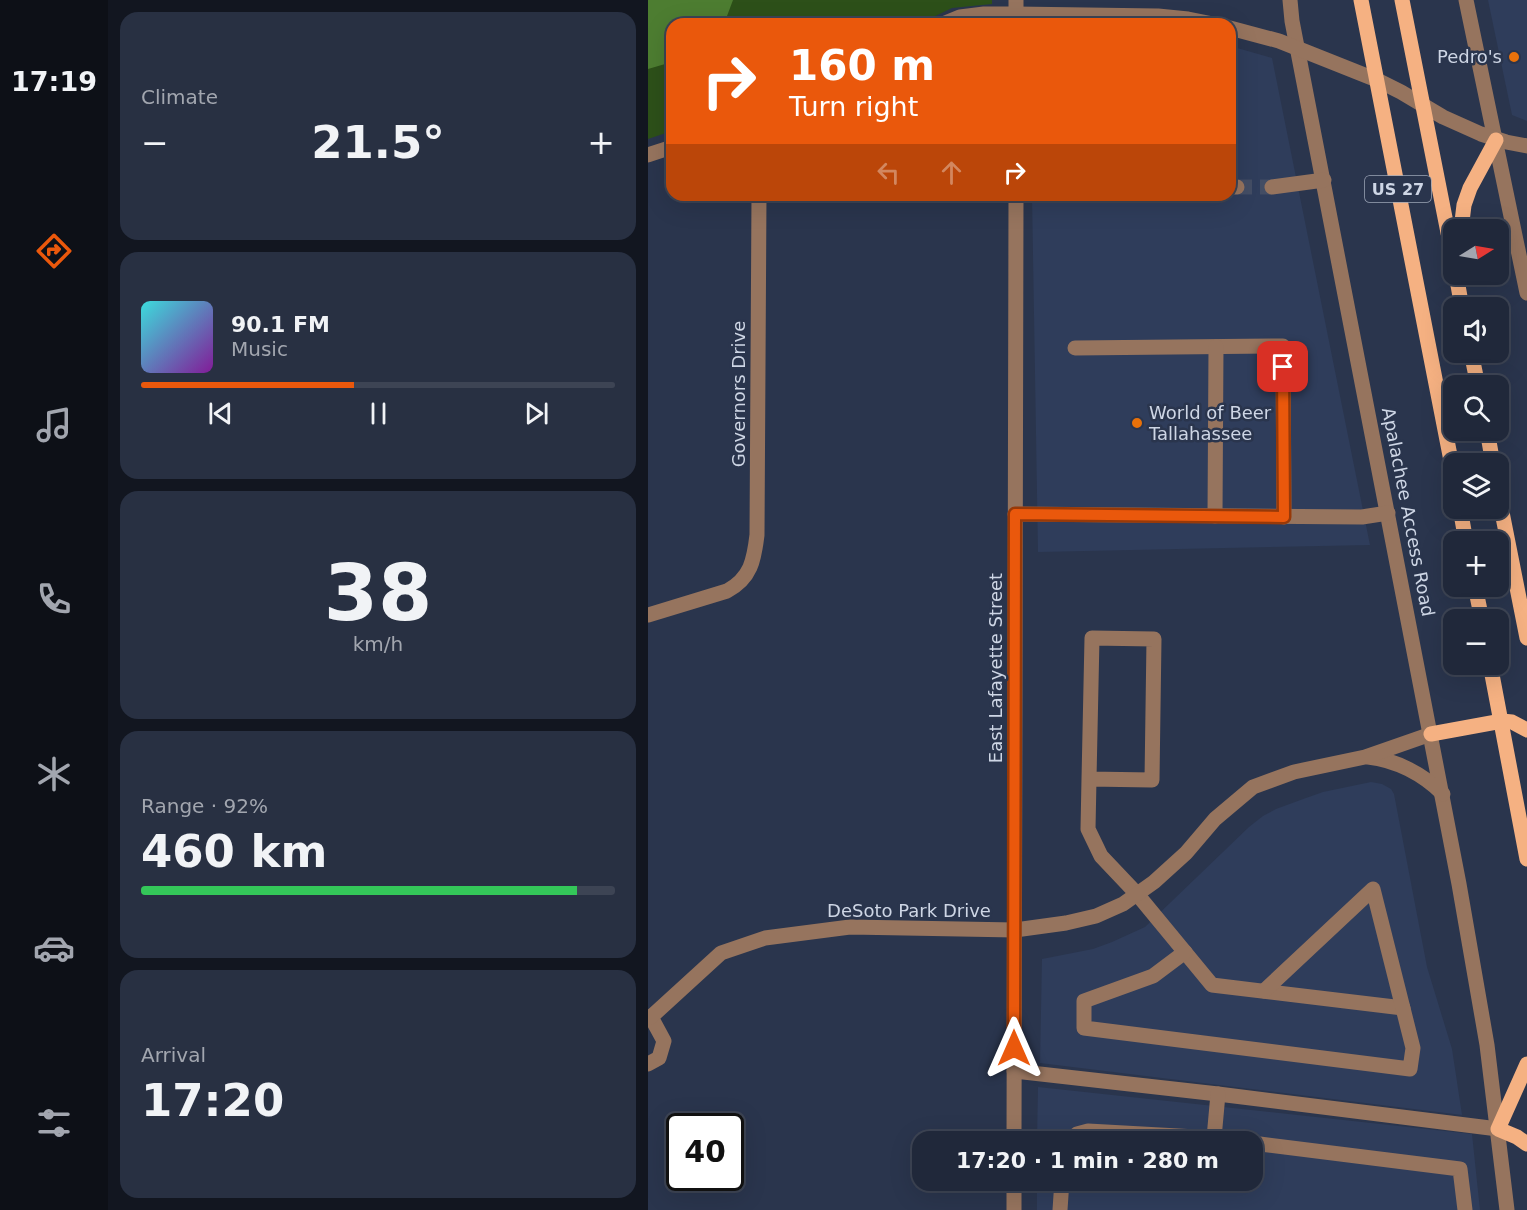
<!DOCTYPE html>
<html lang="en">
<head>
<meta charset="utf-8">
<style>
	body { margin:0; font-family:"DejaVu Sans",sans-serif; background:#283042; color:#f1f3f6; height:100vh; display:flex; flex-direction:column; font-size:22px; white-space:nowrap }
	* { box-sizing:border-box; margin:0 }
	p { font-size:20px; color:#a2a6af }
	.icon { flex:none; width:33px; height:33px; fill:none; stroke:currentColor; stroke-width:2; stroke-linecap:round; stroke-linejoin:round }
	.map { position:relative; flex:1; overflow:hidden }
	.sheet { display:flex; flex-direction:column; gap:12px; padding:12px; background:#121620; width:540px }
	.sheet>* { flex:none }
	.guide { position:absolute; left:18px; top:18px; width:570px; height:183px; border-radius:18px; box-shadow:0 6px 24px #0002,0 0 0 2px #3d4454; background:#ea580c; color:#fff; overflow:hidden }
	.needle { width:39px; rotate:79deg }
	.fabs { position:absolute; left:795px; top:219px; display:grid; gap:12px }
	.fabs a { display:grid; place-items:center; width:66px; height:66px; border-radius:12px; background:#20283a; box-shadow:0 6px 24px #0002,0 0 0 2px #3d4454; font-size:30px }
	.speed { position:absolute; left:18px; top:1113px; display:flex; gap:12px; font-size:30px; font-weight:700; text-align:center }
	.speed>* { display:grid; place-content:center; width:78px; height:78px; border-radius:50%; background:#20283a; box-shadow:0 6px 24px #0002,0 0 0 2px #3d4454; line-height:1 }
	.speed .limit { border:3px solid #111; border-radius:9px; background:#fff; color:#111 }
	.pin { position:absolute; display:grid; place-items:center; width:51px; height:51px; color:#fff; margin:-26px; border-radius:12px; box-shadow:0 3px 9px #0006 }
	.me { position:absolute; width:66px; margin:-33px; rotate:0deg; stroke-linejoin:round; filter:drop-shadow(0 0 4px #0008) }
	.turn { display:flex; align-items:center; gap:21px; height:126px; padding:0 24px; font-size:27px }
	.turn .icon { width:78px; height:78px; stroke-width:2.5 }
	.turn b { display:block; font-size:42px; line-height:51px }
	.lanes { display:flex; align-items:center; height:57px; padding:0 24px; background:#0003; justify-content:center; gap:30px; direction:ltr }
	.lanes .off { opacity:.35 }
	.big { font-size:45px; font-weight:800; line-height:1.1 }
	.sheet .card { flex:1; display:flex; flex-direction:column; justify-content:center; gap:9px; min-width:0; padding:0 21px; border-radius:18px; background:#283042 }
	.sheet .dial { align-items:center; gap:0 }
	.dial b { font-size:78px; line-height:1 }
	.song { display:flex; align-items:center; gap:18px }
	.cover { width:72px; height:72px; border-radius:9px; background:linear-gradient(135deg,hsl(180 70% 55%),hsl(290 70% 35%)) }
	.played { height:6px; border-radius:3px; background:linear-gradient(90deg,#ea580c 45%,#3d4454 45%) }
	.keys { display:flex; justify-content:space-around; direction:ltr }
	.heat { display:flex; justify-content:space-between; align-items:center; font-size:33px; direction:ltr }
	.charge { height:9px; border-radius:4px; background:linear-gradient(90deg,#34c759 92%,#3d4454 0) }
	.trip { position:absolute; left:264px; top:1131px; width:351px; height:60px; border-radius:18px; background:#20283a; box-shadow:0 6px 24px #0002,0 0 0 2px #3d4454; font-weight:800; line-height:60px; text-align:center }
	main { display:flex; flex:1; min-height:0 }
	.tab-bar { display:flex; flex-direction:column; width:108px; justify-content:space-around; align-items:center; background:#0d1017; color:#a2a6af }
	.tab-bar .icon { width:42px; height:42px }
	.tab-bar .current { color:#ea580c }
	.tab-bar b { font-size:27px; color:#f1f3f6 }
	.map>svg:first-child { display:block }
</style>
</head>
<body>
<main>
<nav class="tab-bar">
<b>17:19</b>
<svg class="icon current" aria-label="directions" viewBox="0 0 24 24"><path d="M12 3l9 9-9 9-9-9zM9 14v-3h6M13 9l2 2-2 2"/></svg>
<svg class="icon" aria-label="music" viewBox="0 0 24 24"><path d="M9 18V5l10-2v13"/><circle cx="6" cy="18" r="3"/><circle cx="16" cy="16" r="3"/></svg>
<svg class="icon" aria-label="phone" viewBox="0 0 24 24"><path d="M5 4h4l2 5-3 2q2 4 5 5l2-3 5 2v4C11 20 4 13 5 4z"/></svg>
<svg class="icon" aria-label="climate" viewBox="0 0 24 24"><path d="M12 3v18M4 7l16 10M4 17L20 7"/></svg>
<svg class="icon" aria-label="car" viewBox="0 0 24 24"><path d="M5 17H2v-5l4-1 3-4h7l3 4 3 1v5h-3M9 17h6M6 11h13"/><circle cx="7" cy="17" r="2"/><circle cx="17" cy="17" r="2"/></svg>
<svg class="icon" aria-label="filters" viewBox="0 0 24 24"><path d="M4 7h16M4 17h16"/><circle cx="9" cy="7" r="2"/><circle cx="15" cy="17" r="2"/></svg>
</nav>
<section class="sheet">
<div class="card"><p>Climate</p>
<div class="heat"><a>−</a><b class="big">21.5°</b><a>+</a></div>
</div>
<div class="card">
<div class="song"><i class="cover"></i><div><b>90.1 FM</b><p>Music</p></div></div>
<div class="played"></div>
<div class="keys"><svg class="icon" aria-label="previous" viewBox="0 0 24 24"><path d="M18 5L8 12l10 7zM5 5v14"/></svg><svg class="icon" aria-label="pause" viewBox="0 0 24 24"><path d="M8 5v14M16 5v14"/></svg><svg class="icon" aria-label="next" viewBox="0 0 24 24"><path d="M6 5l10 7-10 7zM19 5v14"/></svg></div>
</div>
<div class="card dial"><b>38</b><p>km/h</p></div>
<div class="card"><p>Range · 92%</p><b class="big">460 km</b><div class="charge"></div></div>
<div class="card"><p>Arrival</p><b class="big">17:20</b></div>
</section>
<div class="map">
<svg width="879" height="1210" viewBox="0 0 879 1210">
	<rect width="100%" height="100%" fill="#2a354d"/>
	<g fill="#2f3d5b">
		<polygon points="840,0 879,0 879,121 864,115"/>
		<polygon points="582,46 624,58 722,545 390,552 384,195 582,195"/>
		<polygon points="723,782 734,784 743,789 746,794 779,967 804,1049 814,1115 392,1063 394,959 445,949 464,942 497,927 601,827 615,816 628,809 658,798 675,792"/>
		<polygon points="390,1087 824,1134 832,1210 389,1210 389,1181 604,1180 604,1142 389,1141"/>
	</g>
	<polygon fill="#2d5019" points="0,0 344,0 344,4 304,8 271,24 24,24 24,131 0,139"/>
	<polygon fill="#4d7d31" points="0,0 85,0 76,24 24,24 24,62 0,69"/>
	<g fill="none" stroke-linecap="round" stroke-linejoin="round">
		<polyline stroke="#434d64" stroke-width="15" stroke-dasharray="15 8" stroke-linecap="butt" points="589,187 624,187"/>
		<g stroke="#96745e" stroke-width="15">
			<polyline points="642,0 644,21 811,884 839,1045 859,1210"/>
			<polyline points="818,0 879,293"/>
			<polyline points="295,24 312,17 336,14 368,14 510,16 540,19 565,24"/>
			<polyline points="368,24 368,0"/>
			<polyline points="582,28 631,41 729,80 753,92 795,117 833,134 858,142 879,146"/>
			<polyline points="0,155 24,147"/>
			<polyline points="582,187 589,187"/>
			<polyline points="624,187 676,180"/>
			<polyline points="427,348 635,346 636,517"/>
			<polyline points="367,514 714,517 740,513"/>
			<polyline points="567,516 568,347"/>
			<path d="M0,615L79,591C103,578 106,560 109,535L111,195"/>
			<path d="M720,757C748,760 775,774 795,794"/>
			<polyline points="441,779 444,638 506,639 504,780 441,779 440,829 453,856 489,894 564,985 755,1008"/>
			<polyline points="537,952 505,976 436,1001 436,1028 762,1069 765,1048 725,889 616,991"/>
			<polyline points="0,1017 3,1017 16,1041 11,1058 0,1064"/>
			<polyline points="3,1017 73,953 117,938 202,927 367,930 418,923 448,916 475,904 506,882 538,853 567,819 605,787 646,772 717,757 783,734"/>
			<polyline points="366,1071 570,1094 850,1129"/>
			<polyline points="566,1138 570,1094"/>
			<polyline points="366,1142 368,195"/>
			<polyline points="419,1142 429,1134 440,1131 566,1138 596,1142"/>
			<polyline points="604,1143 812,1169 817,1210"/>
			<polyline points="366,1210 366,1180"/>
			<polyline points="412,1210 414,1180"/>
		</g>
		<g stroke="#f5b182" stroke-width="15">
			<polyline points="713,0 806,476"/>
			<polyline points="754,0 806,263"/>
			<polyline points="813,230 816,205 822,188 848,140"/>
			<polyline points="808,274 814,308"/>
			<polyline points="823,352 830,386"/>
			<polyline points="839,430 845,464"/>
			<polyline points="850,492 879,638"/>
			<polyline points="812,508 818,542"/>
			<polyline points="827,586 834,620"/>
			<polyline points="842,664 879,859"/>
			<polyline points="783,734 854,721 864,722 879,730"/>
			<polyline points="879,1064 850,1129 869,1137 879,1144"/>
		</g>
	</g>
	<g fill="none" stroke-linecap="round" stroke-linejoin="round">
		<defs>
			<polyline id="route" points="366,1048 367,514 636,517 635,367"/>
		</defs>
		<use href="#route" stroke="#983908" stroke-width="15"/>
		<use href="#route" stroke="#ea580c" stroke-width="10"/>
	</g>
	<g fill="#e8710a" stroke="#2a354d" stroke-width="2">
		<circle cx="866" cy="57" r="6"/>
		<circle cx="489" cy="423" r="6"/>
	</g>
	<g text-anchor="middle" stroke-width="5" stroke-linejoin="round" paint-order="stroke">
		<rect fill="#2a354d" stroke="#9da6b7" stroke-width="1.5" x="717" y="176" width="66" height="26" rx="4.5"/>
		<g font-size="16" font-weight="bold" fill="#ced6e5">
			<text x="750" y="195">US 27</text>
		</g>
		<g font-size="18" fill="#ced6e5" stroke="#2a354d" text-anchor="end">
			<text x="854" y="63">Pedro's</text>
			<text x="501" y="419" text-anchor="start">World of Beer<tspan x="501" dy="21">Tallahassee</tspan></text>
		</g>
		<g font-size="18" fill="#ced6e5" stroke="#2a354d">
			<text transform="translate(91 394) rotate(-90)" y="6">Governors Drive</text>
			<text transform="translate(760 512) rotate(79)" y="6">Apalachee Access Road</text>
			<text transform="translate(348 668) rotate(-90)" y="6">East Lafayette Street</text>
			<text x="261" y="917">DeSoto Park Drive</text>
		</g>
	</g>
</svg>
<div class="fabs">
<a><svg class="needle" viewBox="-14 -14 28 28"><path d="M0-13l5 13h-10z" fill="#e53935"/><path d="M0 13l5-13h-10z" fill="#a2a6af"/></svg></a>
<a><svg class="icon" aria-label="sound" viewBox="0 0 24 24"><path d="M4 9h4l5-4v14l-5-4H4zM17 9q2 3 0 6"/></svg></a>
<a><svg class="icon" aria-label="search" viewBox="0 0 24 24"><circle cx="10" cy="10" r="6"/><path d="M15 15l6 6"/></svg></a>
<a><svg class="icon" aria-label="layers" viewBox="0 0 24 24"><path d="M12 4l9 5-9 5-9-5zM3 14l9 5 9-5"/></svg></a>
<a>+</a>
<a>−</a>
</div>
<div class="speed"><div class="limit">40</div></div>
<div class="pin" style="left:635px;top:367px;background:#d93025"><svg class="icon" aria-label="arrive" viewBox="0 0 24 24"><path d="M6 21V4h12l-3 4 3 4H6"/></svg></div>
<svg class="me" style="left:366px;top:1048px" viewBox="-20 -20 40 40"><path d="M0-17L14 15 0 8-14 15z" fill="#ea580c" stroke="#fff" stroke-width="4"/></svg>
<div class="trip">17:20 · 1 min · 280 m</div>
<div class="guide">
<div class="turn"><svg class="icon" aria-label="right" viewBox="0 0 24 24"><path d="M7 20v-9h11M14 6l5 5-5 5"/></svg><div><b>160 m</b>Turn right</div></div>
<div class="lanes"><svg class="icon off" aria-label="left" viewBox="0 0 24 24"><path d="M17 20v-9H6M10 6l-5 5 5 5"/></svg><svg class="icon off" aria-label="ahead" viewBox="0 0 24 24"><path d="M12 20V5M6 11l6-6 6 6"/></svg><svg class="icon" aria-label="right" viewBox="0 0 24 24"><path d="M7 20v-9h11M14 6l5 5-5 5"/></svg></div>
</div>
</div>
</main>
</body>
</html>
